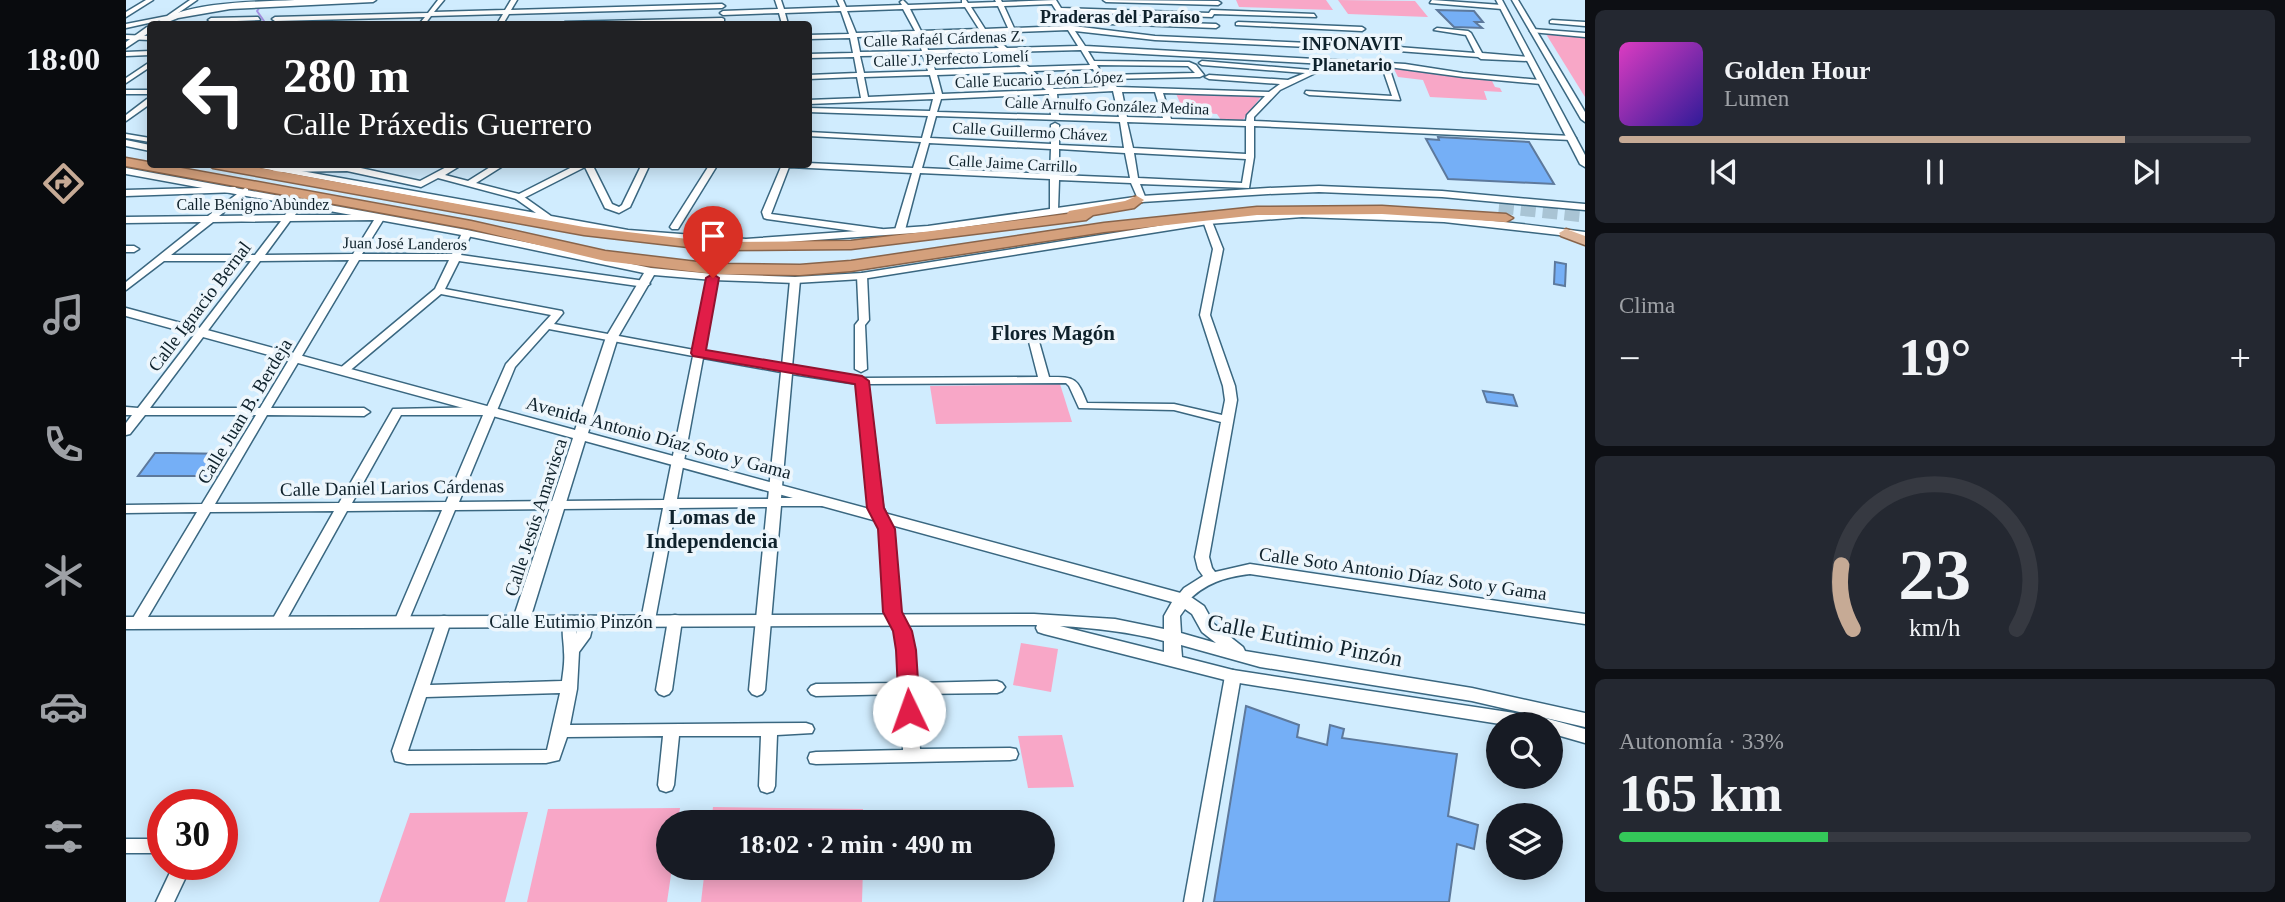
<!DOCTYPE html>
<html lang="es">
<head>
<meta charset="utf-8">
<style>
	body { margin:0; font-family:"Times New Roman",serif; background:#242831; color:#f1f3f6; height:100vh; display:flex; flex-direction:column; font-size:26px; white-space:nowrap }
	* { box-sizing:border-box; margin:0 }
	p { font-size:23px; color:#9ea1a6 }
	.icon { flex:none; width:38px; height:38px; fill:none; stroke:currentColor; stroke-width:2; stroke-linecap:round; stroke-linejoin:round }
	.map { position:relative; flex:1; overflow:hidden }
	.side { display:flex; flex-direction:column; gap:10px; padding:10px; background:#0d0f14; width:700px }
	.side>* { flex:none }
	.top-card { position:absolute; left:21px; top:21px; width:665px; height:147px; border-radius:7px; box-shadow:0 4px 18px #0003; background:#202124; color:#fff; overflow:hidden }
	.tools { position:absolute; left:1360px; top:712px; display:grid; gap:14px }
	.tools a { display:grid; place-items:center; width:77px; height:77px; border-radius:50%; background:#171b24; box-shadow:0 4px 18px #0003; font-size:35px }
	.speed { position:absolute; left:21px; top:789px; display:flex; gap:14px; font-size:35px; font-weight:700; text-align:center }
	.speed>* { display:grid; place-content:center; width:91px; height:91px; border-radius:50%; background:#171b24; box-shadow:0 4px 18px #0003; line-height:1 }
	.speed .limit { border:10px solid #d22; background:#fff; color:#111 }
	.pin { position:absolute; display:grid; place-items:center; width:60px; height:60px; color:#fff; margin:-72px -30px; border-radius:50% 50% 50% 0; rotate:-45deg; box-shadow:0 0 7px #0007 }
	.pin .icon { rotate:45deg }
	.me { position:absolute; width:77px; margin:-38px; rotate:357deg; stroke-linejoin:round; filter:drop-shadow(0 0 5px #0008) }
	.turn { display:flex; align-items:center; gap:24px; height:147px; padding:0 21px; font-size:32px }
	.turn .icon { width:91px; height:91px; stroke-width:2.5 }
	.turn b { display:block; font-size:49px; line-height:60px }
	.big { font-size:52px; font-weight:600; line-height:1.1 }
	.side .card { flex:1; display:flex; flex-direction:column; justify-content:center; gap:10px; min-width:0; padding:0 24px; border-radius:10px; background:#242831 }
	.side .dial { align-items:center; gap:0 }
	.dial svg { height:182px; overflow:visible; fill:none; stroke:#363941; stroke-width:7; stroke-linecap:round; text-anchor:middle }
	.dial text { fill:#f1f3f6; stroke:none }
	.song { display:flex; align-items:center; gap:21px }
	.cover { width:84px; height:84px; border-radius:10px; background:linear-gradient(135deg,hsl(310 70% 55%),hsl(250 70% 35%)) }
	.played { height:7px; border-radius:4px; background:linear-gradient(90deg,#c6aa95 80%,#363941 80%) }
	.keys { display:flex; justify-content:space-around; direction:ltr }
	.heat { display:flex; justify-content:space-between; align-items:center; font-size:38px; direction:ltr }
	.charge { height:10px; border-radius:5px; background:linear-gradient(90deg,#34c759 33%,#363941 0) }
	.trip { position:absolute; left:530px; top:810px; width:399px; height:70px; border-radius:35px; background:#171b24; box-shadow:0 4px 18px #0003; font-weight:600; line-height:70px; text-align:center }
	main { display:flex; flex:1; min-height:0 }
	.tab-bar { display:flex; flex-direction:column; width:126px; justify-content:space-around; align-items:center; background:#090b0e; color:#9ea1a6 }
	.tab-bar .icon { width:49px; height:49px }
	.tab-bar .active { color:#c6aa95 }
	.tab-bar b { font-size:32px; color:#f1f3f6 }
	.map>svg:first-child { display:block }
</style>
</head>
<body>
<main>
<nav class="tab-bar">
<b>18:00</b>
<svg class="icon active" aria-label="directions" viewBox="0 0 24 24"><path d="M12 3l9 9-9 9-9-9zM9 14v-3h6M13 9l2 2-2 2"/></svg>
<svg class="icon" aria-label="music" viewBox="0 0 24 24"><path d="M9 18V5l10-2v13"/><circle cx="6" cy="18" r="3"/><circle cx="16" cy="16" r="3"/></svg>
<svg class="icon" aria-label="phone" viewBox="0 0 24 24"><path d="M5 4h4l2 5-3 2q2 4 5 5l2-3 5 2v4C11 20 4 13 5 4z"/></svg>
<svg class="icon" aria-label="climate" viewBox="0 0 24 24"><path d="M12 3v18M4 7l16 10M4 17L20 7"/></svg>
<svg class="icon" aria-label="car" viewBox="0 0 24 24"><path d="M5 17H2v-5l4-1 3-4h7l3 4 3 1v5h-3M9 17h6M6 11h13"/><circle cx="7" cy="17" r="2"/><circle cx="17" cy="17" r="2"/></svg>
<svg class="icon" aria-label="filters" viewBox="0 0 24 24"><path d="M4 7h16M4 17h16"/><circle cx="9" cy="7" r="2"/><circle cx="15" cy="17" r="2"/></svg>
</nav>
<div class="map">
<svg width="1459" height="902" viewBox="0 0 1459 902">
	<rect width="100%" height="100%" fill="#d0ecfe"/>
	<g fill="#f8a7c7">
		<polygon points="1110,0 1200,0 1207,10 1113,7"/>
		<polygon points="1212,0 1289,1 1302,17 1222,14"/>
		<polygon points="1420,34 1459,37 1459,97"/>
		<polygon points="1267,67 1366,81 1369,87 1374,88 1376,92 1358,91 1361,100 1304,97 1297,80 1272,77"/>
		<polygon points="1048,89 1138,93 1116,121 1095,120 1091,114 1058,112"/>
		<polygon points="934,384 946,422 810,424 804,386"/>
		<polygon points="895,643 932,649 925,692 887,685"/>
		<polygon points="936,735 948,787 902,788 892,736"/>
		<polygon points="587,807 737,809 737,822 585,822"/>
		<polygon points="554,808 552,822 542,822 542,868 546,868 541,902 401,902 422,809"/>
		<polygon points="402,812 379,902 253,902 284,813"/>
		<polygon points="579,868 737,868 736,902 575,902"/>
	</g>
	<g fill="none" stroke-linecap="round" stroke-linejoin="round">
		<polyline stroke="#a693e5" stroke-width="2" points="135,6 131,11 140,24"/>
	</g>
	<g fill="#75aff6" stroke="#5d799c" stroke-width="2">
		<polygon points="1311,10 1348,11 1357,22 1349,22 1356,28 1328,27"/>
		<polygon points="1312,137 1403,142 1428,184 1322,179 1300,139 1313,140"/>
		<polygon points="1429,262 1440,264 1439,286 1428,284"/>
		<polygon points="1357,391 1387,395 1391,406 1361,402"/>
		<polygon points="29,453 44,453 104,454 90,476 12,476"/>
		<polygon points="1120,706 1173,725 1171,737 1201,745 1204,725 1218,729 1216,738 1331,754 1322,816 1352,825 1348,849 1331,844 1323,902 1088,902"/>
	</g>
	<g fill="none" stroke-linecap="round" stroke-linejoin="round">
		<polyline stroke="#a9c4d4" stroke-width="15" stroke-dasharray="15 7" stroke-linecap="butt" points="1373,206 1459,215"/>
		<defs>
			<g id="minor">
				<polygon points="20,0 27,0 0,17 0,12"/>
				<polygon points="64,0 71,0 45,18 0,28 0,24 41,16"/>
				<polygon points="312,0 318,0 308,12 379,10 385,0 391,0 385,10 596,4 599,6 596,8 383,14 377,24 371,24 377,14 305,16 299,24 293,24 299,17 149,21 146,19 149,17 302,13"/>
				<path d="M649,0H655L658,9L714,7L711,0H717L720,7L776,5L774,2L777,0L782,5L836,3V0H840L842,3L870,2L869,0H875L876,2L930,0L935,8L1083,13L1085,10L1188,14L1190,17L1088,14L1086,17L938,12L947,26L1029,36L1272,47L1349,53L1340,35L1308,30L1311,28L1342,31L1345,33L1356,53L1402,57L1405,59L1402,61L1355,59L1352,57L1272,51L1029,40L949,31L959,46L1279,64L1337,73L1415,80L1419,82L1415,84L1337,77L1263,67L1274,100L1183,95L1179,93L1180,91L1266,96L1256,67L962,51L968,61L1063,62L1070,65L1078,75L1074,77L982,79L991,87L1143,92L1154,84L1083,79L1079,77L1083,75L1162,80L1179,73L1076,65L1073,63L1076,61L1186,70L1202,65V67L1154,90L1128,117V121L1446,136L1450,138L1446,140L1128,126V157L1123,188L1014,184L1020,199L1016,202L1012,199L1005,183L933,180L932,210L928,213L924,210V179L794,173L779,230L774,233L769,230L786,173L663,167L645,214L756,229L761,232L756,235L641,219L638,218L636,212L655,167L648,164H682V163L787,168L795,142L682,136V132L796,138L802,116L682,112V108L804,111L807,99L682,104V100L735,98L731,77L682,79V75L731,73L728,57L682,58V54L727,53L724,38L682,39V35L723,34L715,11L659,13L662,24H656L653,13L597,15L594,13L597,11L652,9ZM926,4L940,26L888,28L878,6ZM872,6L882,28L859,29L845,7ZM839,7L853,29L795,31L784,9ZM777,9L789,31L730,33L721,11ZM942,30L952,46L881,48L863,33ZM855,33L873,48L802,50L797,35ZM790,35L796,51L734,52L731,37ZM955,50L964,65L903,67L885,52ZM877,52L895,67L809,70L804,54ZM797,55L802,71L738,73L734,56ZM971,65L1062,66L1069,73L977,75ZM967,69L972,79L982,87L928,89L907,71ZM899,72L920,90L816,94L811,75ZM804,75L809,94L742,97L738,77ZM987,91L993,117L933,115L931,94ZM996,92H1029L1037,118L1001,117ZM1037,93L1139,96L1121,115L1120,121L1045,119ZM923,94L925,115L811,112L815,99ZM810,116L994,122L998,148L933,145V125L929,123L925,125V144L804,138ZM1001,122L1120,126V154L1007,148ZM803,143L925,149L924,174L796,168ZM933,149L999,153L1004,178L933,175ZM1008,153L1120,159L1116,183L1012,178Z"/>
				<polygon points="977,0 1092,1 1095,3 1092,5 980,2"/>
				<polygon points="1306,0 1376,5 1379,7 1376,9 1304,3"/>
				<polygon points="132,17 134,20 85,22 82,20 85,18"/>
				<polygon points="596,18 598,19 598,21 436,24 439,22"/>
				<polygon points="959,20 1090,24 1093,26 1090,28 957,23 957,21"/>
				<polygon points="1426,20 1459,22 1459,26 1424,23 1424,21"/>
				<polygon points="1112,22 1236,27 1239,29 1236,31 1110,25 1110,23"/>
				<polygon points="1407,29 1459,33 1459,37 1405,32 1404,31"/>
				<polygon points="0,35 24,36 24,40 0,39"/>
				<polygon points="24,51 24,55 0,56 0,52"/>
				<polygon points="24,62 24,67 0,83 0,78"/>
				<rect x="0" y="90" width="24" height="4"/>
				<polygon points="21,99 24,99 24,104 0,121 0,115"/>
				<polygon points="0,134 24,138 24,142 0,138"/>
				<polygon points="326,164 337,164 319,175 342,181 369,164 380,164 350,183 393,194 452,164 466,164 486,204 493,207 496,205 516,164 524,164 504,207 493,213 479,208 459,167 394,200 312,178 295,187 221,171 149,172 145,169 149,166 221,165 294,181"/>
				<polygon points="584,164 592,164 552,229 546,229 544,227"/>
				<polygon points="109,187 113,190 112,192 0,196 0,190"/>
				<path d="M119,188L122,189V193L93,216L159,215L171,200L174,199L178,202L169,215H257L259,217L236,254H326L336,233L341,230L346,233L335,255L519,281L524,284L519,287L333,261L319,289L436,311L437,313L428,324L568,350L582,277L587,274L592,277L578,351L656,366L664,280L669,277L674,280L666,367L736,378L912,377L902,338L907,335L912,338L923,377C950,377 951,378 961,403L1048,404L1096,415L1099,400L1097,386L1074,315L1087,249L1077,221L1079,219H1085L1097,249L1084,315L1109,386L1111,400L1083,557L1086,568L1089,572L1124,564L1459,614V624L1124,574C1099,577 1079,583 1061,602H1051L1049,599L1058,588L1077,576L1072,569L1069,557L1095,422L1048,410L953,408L943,386L940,383L742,384L757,507L768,529L774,612L783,631L787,650L790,683L871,681L876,683L879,687L876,691L871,693L790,694L794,749L884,748L890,749L892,754L890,759L884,760L690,764L684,763L682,758L684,753L690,752L777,750L775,694L690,696L685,694L682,690L685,686L690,684L774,683L773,650L769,631L760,612L754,529L743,507L731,384L666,374L655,498H697L703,502L697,506H655L639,690L636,694L631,696L626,694L623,690L641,507L550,508L529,620L527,624H517L515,620L537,508L329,510L282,622L280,626H270L268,622L316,510L221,511L157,626H147L145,622L208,511L84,512L16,627H6L4,623L71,512L0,513V505L76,504L130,415H19L4,434L0,435V423L6,415H0V407L12,408L125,261H38L0,290V282L75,222L0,223V217L82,216ZM248,220L227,254L139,255L164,221ZM155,221L129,255H45L87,222ZM223,260L134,408H24L134,261ZM233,260H323L309,289L213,369L211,371L213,373H221L315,294L425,315L380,364L361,407L267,409L213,503L89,504L141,415L238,416L244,412L238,408H145ZM423,329L567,356L538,500L333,502L389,367ZM577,358L655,372L642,499H551ZM275,415H357L320,502L226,503Z"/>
				<polygon points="0,246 8,246 13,249 8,252 0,252"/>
				<polygon points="736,273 741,276 743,320 739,325 741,369 735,372 729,369 729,325 733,320 731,276"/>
				<polygon points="549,615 554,616 556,620 546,690 543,694 538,696 533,694 530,690 542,620 544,616"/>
				<path d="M318,616L323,617L325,621L304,685L436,681C437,672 439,662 438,652C438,639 434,630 440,617H450L452,621L450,634L456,617H466L468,621L464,637L453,652L451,689L444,725L680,723L686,725L688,729L686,733L651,735L649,786L647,791L641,793L635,791L633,786L635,736H553L548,785L546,790L540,792L534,790L532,785L537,736L441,737L433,760L420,763L281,764L269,761L266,751L311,621L313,617ZM434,693L421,750L282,751L300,697Z"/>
				<polygon points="1107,670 1112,672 1115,676 1076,902 1058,902 1099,676 1102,672"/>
				<rect x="0" y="839" width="37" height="14"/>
				<polygon points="48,864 66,864 48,902 30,902"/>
			</g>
			<g id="tertiary">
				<path d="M169,0H250L247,2L104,9L52,18L37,24H28C62,1 128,2 169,0Z"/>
				<polygon points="1370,0 1376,0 1459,155 1459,167 1454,164"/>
				<polygon points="1386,0 1392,0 1459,112 1459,122 1455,119"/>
				<polygon points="21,27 24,27 24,32 0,48 0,42"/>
				<polygon points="0,140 24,145 24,151 0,146"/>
				<polygon points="113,164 136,164 410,213 390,199 389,197 394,194 425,216 502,230 620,239 802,226 1016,196 1142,188 1193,186 1316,191 1459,204 1459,210 1316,197 1193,192 1142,194 1016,202 802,232 620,245 502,236"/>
				<path d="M0,168L341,230L525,268L587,274L669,277L736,273L1082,218C1209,205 1333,215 1459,232V238L1318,222L1176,217L1082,224L736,279L669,283L587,280L528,275L492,337L462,433L1062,595L1078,606L1088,624L1117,647L1119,651L1346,688L1459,713V727L1346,701L1134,667L1055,645L1056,657L1107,670L1415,717L1459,729V743L1424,733V724H1374L1107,682L918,634L912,632L910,628L911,625L0,629V617L388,616L447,438L0,316V308L449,430L480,337L518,273L341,236L0,174ZM459,441L1046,602L1038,616V629L989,619L908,614L405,616ZM1059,609L1066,614L1076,632L1090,643L1055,633L1054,616ZM934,626C969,628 1004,632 1038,641V652Z"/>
			</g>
			<polygon id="primary" points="1440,229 1459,236 1459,245 1435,236 1433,233"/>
			<g id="trunk">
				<polygon points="0,158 345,221 479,251 588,264 674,265 725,261 978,223 1131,207 1256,206 1380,214 1387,218 1380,222 1256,214 1131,215 978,232 725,271 674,275 588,274 479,261 345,229 0,166"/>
				<polygon points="81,164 112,164 458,227 588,242 725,241 941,214 943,211 999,201 1011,196 1018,200 1008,208 967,215 960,220 725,249 588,250 458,235 87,168"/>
			</g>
		</defs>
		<use href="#minor" stroke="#3a6780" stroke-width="3"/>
		<use href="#tertiary" stroke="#3a6780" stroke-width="3"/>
		<use href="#primary" stroke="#88644b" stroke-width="3"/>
		<use href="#trunk" stroke="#88644b" stroke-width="3"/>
		<use href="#minor" fill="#fff" fill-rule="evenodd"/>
		<use href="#tertiary" fill="#fff" fill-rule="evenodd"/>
		<use href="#primary" fill="#dfb89d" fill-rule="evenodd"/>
		<use href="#trunk" fill="#d4a07c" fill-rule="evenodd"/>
	</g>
	<polygon fill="#e11d48" stroke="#92132f" stroke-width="2" points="587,274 593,278 580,350 736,376 743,381 758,508 769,529 776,612 786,631 790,650 794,711 791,716 783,719 776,716 773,711 770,650 767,631 757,612 752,529 741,508 729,384 567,356 565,353 580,278"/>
	<g text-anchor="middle" stroke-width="7" stroke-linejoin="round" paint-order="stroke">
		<g font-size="16" fill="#0f222c" stroke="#edf6fc">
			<text transform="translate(818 38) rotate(-2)" y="6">Calle Rafaél Cárdenas Z.</text>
			<text transform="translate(825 58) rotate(-2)" y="6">Calle J. Perfecto Lomelí</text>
			<text transform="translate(913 79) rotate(-2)" y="6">Calle Eucario León López</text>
			<text transform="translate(981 105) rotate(2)" y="6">Calle Arnulfo González Medina</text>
			<text transform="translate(904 131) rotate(3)" y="6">Calle Guillermo Chávez</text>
			<text transform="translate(887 163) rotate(3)" y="6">Calle Jaime Carrillo</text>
			<text x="127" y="210">Calle Benigno Abùndez</text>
			<text transform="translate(279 243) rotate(1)" y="6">Juan José Landeros</text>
		</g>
		<g font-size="18" font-weight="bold" fill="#0f222c" stroke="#edf6fc">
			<text x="994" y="23">Praderas del Paraíso</text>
			<text x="1226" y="50">INFONAVIT<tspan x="1226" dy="21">Planetario</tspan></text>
		</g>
		<g font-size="19" fill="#0f222c" stroke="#edf6fc">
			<text transform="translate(73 306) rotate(-53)" y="7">Calle Ignacio Bernal</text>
			<text transform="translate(118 411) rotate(-59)" y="7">Calle Juan B. Berdeja</text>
			<text transform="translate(533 437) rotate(15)" y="7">Avenida Antonio Díaz Soto y Gama</text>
			<text transform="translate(266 487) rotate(-1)" y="7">Calle Daniel Larios Cárdenas</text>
			<text transform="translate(409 517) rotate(-72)" y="7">Calle Jesús Amavisca</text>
			<text transform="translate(1277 573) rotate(8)" y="7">Calle Soto Antonio Díaz Soto y Gama</text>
			<text x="445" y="628">Calle Eutimio Pinzón</text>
		</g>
		<g font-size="21" font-weight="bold" fill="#0f222c" stroke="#edf6fc">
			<text x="927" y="340">Flores Magón</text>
			<text x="586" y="524">Lomas de<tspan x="586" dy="24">Independencia</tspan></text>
		</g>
		<g font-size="23" fill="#0f222c" stroke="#edf6fc">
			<text transform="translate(1179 640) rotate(11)" y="8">Calle Eutimio Pinzón</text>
		</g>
	</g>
</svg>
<div class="tools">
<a><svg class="icon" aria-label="search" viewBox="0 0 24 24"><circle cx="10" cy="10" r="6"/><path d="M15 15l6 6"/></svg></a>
<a><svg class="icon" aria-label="layers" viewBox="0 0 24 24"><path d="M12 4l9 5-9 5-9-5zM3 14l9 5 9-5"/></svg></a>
</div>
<div class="speed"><div class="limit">30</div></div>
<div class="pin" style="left:587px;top:278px;background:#d93025"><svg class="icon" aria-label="arrive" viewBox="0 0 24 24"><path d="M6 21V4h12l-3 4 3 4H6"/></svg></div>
<svg class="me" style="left:783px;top:711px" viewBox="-20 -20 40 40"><circle r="19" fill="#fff"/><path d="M0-13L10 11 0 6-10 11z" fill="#e11d48"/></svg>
<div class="trip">18:02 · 2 min · 490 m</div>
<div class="top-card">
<div class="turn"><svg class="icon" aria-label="left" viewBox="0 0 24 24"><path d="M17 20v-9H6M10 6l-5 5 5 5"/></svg><div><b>280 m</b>Calle Práxedis Guerrero</div></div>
</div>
</div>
<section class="side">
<div class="card">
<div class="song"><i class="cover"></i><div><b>Golden Hour</b><p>Lumen</p></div></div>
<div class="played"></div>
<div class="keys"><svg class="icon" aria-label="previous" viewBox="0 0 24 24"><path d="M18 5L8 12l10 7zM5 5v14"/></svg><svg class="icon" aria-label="pause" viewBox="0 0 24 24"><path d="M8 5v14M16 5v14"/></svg><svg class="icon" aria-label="next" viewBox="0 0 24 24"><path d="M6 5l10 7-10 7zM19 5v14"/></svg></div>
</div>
<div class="card"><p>Clima</p>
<div class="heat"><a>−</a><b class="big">19°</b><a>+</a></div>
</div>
<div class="card dial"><svg viewBox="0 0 100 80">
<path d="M14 69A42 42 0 1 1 86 69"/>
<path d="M14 69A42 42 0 0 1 9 41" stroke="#c6aa95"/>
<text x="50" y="56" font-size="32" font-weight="700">23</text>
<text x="50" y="72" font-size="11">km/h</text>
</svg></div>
<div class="card"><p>Autonomía · 33%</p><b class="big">165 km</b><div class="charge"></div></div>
</section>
</main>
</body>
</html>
